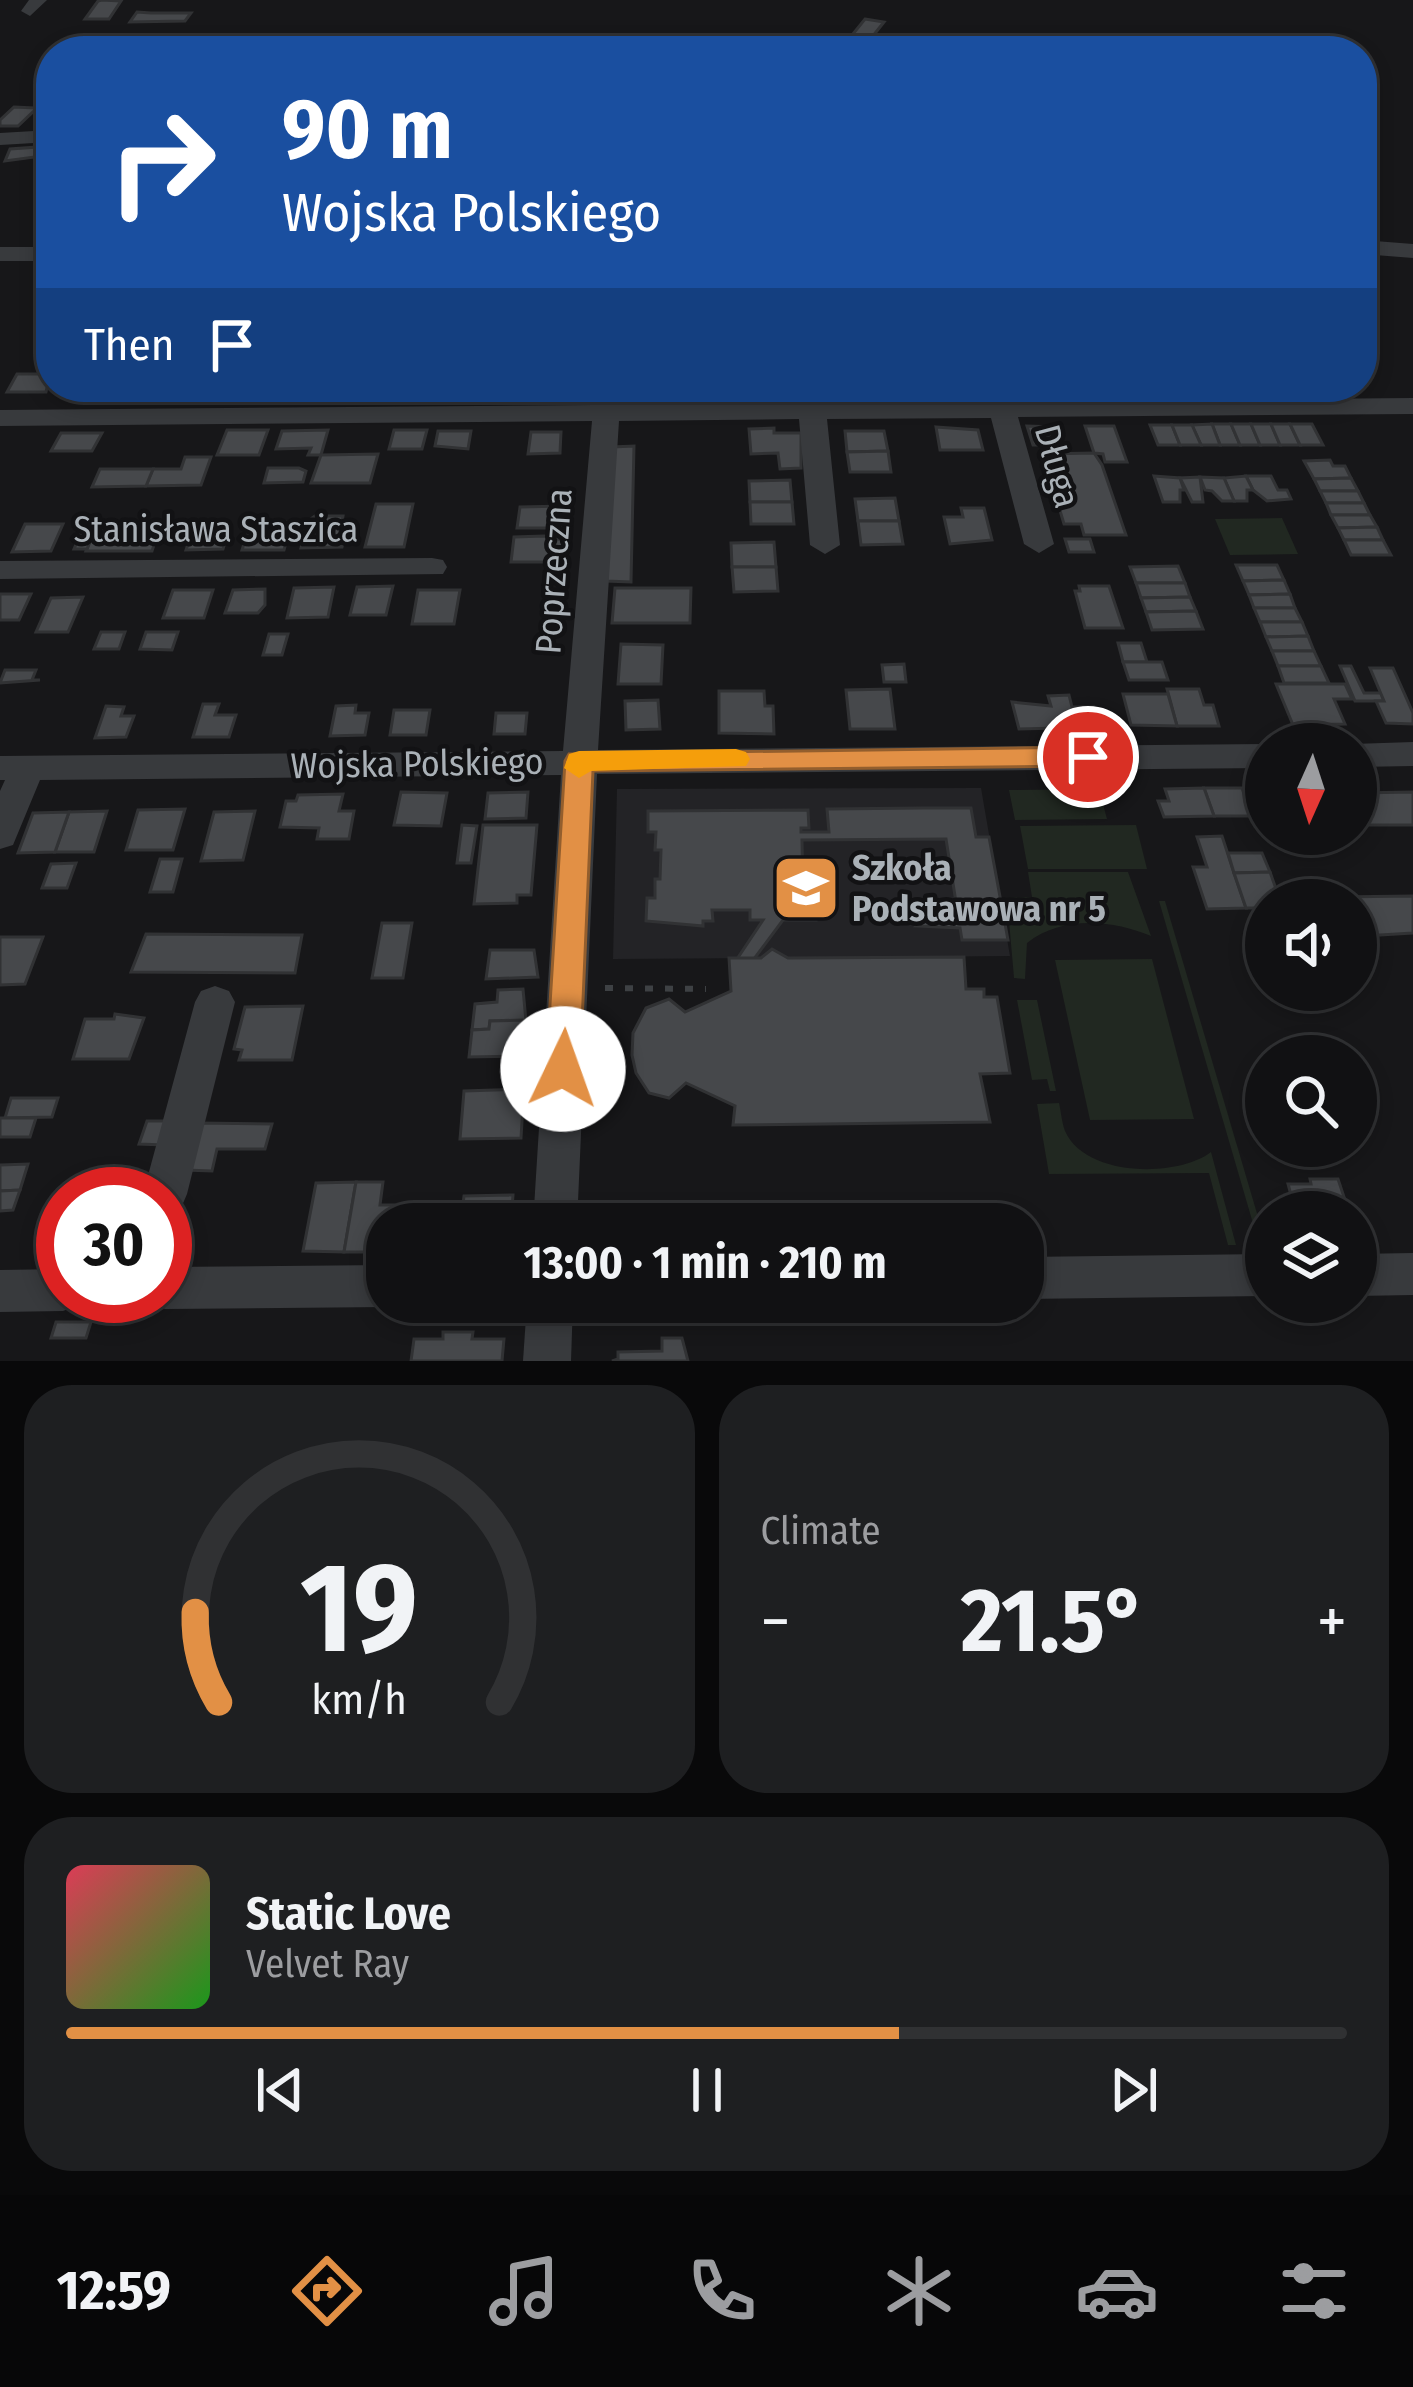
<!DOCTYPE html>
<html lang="en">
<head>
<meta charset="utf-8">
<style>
	body { margin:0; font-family:"Fira Sans Condensed",sans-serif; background:#1e1f21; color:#f1f3f6; height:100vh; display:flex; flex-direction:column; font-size:45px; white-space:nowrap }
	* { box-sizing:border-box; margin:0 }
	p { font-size:39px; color:#9c9da0 }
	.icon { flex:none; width:66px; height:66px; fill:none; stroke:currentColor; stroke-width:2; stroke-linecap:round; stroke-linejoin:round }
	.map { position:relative; height:1361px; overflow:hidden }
	.panel { display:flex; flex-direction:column; gap:24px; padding:24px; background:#09090a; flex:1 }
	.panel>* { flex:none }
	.banner { position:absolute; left:36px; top:36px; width:1341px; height:366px; border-radius:48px; box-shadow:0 6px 18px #0003,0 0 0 3px #303133; background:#1a4fa0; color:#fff; overflow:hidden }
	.needle { width:78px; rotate:183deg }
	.controls { position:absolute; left:1245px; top:723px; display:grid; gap:24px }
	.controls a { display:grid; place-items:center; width:132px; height:132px; border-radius:50%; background:#111113; box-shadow:0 6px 18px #0003,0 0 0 3px #303133; font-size:60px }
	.speed { position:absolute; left:36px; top:1167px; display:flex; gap:24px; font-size:60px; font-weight:700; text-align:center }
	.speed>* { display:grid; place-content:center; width:156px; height:156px; border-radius:50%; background:#111113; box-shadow:0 6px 18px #0003,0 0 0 3px #303133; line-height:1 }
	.speed .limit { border:18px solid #d22; background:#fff; color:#111 }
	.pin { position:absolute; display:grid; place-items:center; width:102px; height:102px; color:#fff; margin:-51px; border:6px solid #fff; border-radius:50%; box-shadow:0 3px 12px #0007 }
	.me { position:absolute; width:132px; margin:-66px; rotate:3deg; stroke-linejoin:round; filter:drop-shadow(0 0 9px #0008) }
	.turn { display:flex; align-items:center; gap:42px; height:252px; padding:0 48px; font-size:54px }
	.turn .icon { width:156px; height:156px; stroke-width:2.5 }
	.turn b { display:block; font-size:84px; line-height:102px }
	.then { display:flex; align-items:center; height:114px; padding:0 48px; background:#0003; gap:24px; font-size:45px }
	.big { font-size:90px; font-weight:700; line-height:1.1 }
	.panel .card { flex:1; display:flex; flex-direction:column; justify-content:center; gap:18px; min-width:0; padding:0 42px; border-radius:48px; background:#1e1f21 }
	.panel .dial { align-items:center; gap:0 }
	.dial svg { height:312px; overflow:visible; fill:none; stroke:#303133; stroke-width:7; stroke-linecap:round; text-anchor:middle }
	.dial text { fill:#f1f3f6; stroke:none }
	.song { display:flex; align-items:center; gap:36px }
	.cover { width:144px; height:144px; border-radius:18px; background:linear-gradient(135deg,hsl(350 70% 55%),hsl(120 70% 35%)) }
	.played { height:12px; border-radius:6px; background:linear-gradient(90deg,#e29045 65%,#303133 65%) }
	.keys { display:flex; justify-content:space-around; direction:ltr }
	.heat { display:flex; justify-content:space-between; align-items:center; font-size:66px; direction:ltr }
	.panel .tiles { flex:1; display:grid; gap:24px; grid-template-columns:1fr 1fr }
	.card:last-child { grid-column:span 2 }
	.trip { position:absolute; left:366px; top:1203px; width:678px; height:120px; border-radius:48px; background:#111113; box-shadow:0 6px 18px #0003,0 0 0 3px #303133; font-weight:700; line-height:120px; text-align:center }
	.tabs { display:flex; height:192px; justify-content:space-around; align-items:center; background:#070708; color:#9c9da0 }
	.tabs .icon { width:84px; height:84px }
	.tabs .current { color:#e29045 }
	.tabs b { font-size:54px; color:#f1f3f6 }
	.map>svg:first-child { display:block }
</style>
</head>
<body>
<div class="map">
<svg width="1413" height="1361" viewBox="0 0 1413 1361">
	<rect width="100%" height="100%" fill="#171719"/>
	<polygon fill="#232326" points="981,788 1010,956 788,958 772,949 761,958 613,959 617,789"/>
	<g fill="#212821">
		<polygon points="1282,518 1298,554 1230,555 1215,519"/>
		<polygon points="1099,789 1107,819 1015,820 1009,790"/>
		<polygon points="1136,825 1147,869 1028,869 1020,826"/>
		<path d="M1028,872H1128L1151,936C1113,920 1062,915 1027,943L1025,979L1014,978L1007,898L1032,897Z"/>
		<polygon points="1159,901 1165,901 1266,1244 1259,1244"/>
		<polygon points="1152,959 1194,1119 1090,1120 1055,960"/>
		<polygon points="1017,1000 1037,1000 1056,1091 1050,1091 1047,1079 1032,1080"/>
		<path d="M1059,1103C1061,1112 1062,1123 1065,1131C1085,1177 1177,1178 1211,1152L1236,1245H1228L1209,1173L1049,1174L1037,1104Z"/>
	</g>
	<g fill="#46484b" stroke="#313234" stroke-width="3">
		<polygon points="98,1 102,0 121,1 109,19 85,19"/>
		<polygon points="137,12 151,13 191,13 185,21 130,22"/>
		<polygon points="865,19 884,22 861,51 840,50"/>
		<polygon points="14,107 37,108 18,126 0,126 0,120"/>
		<polygon points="38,147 35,157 5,161 10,149"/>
		<polygon points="41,369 51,369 46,392 7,392 17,374 38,374"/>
		<polygon points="1212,424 1231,424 1240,445 1220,445"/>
		<polygon points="1212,424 1220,445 1201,445 1192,425"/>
		<polygon points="1231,424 1251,424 1260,445 1240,445"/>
		<polygon points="1251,424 1271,424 1280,445 1260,445"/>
		<polygon points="1271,424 1290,424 1300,445 1280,445"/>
		<polygon points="1290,424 1312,424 1323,445 1300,445"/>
		<polygon points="1150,425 1172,425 1180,445 1158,445"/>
		<polygon points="1172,425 1192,425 1201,445 1180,445"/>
		<polygon points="1027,426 1056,427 1062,445 1033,445"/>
		<polygon points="1085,426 1114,426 1127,462 1105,462 1103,454 1094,453"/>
		<polygon points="936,427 978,430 983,450 940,450"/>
		<polygon points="774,428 774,433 801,433 801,468 780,469 778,453 751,454 749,429"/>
		<polygon points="227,430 268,430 259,455 217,455"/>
		<polygon points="328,430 321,455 308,455 311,448 276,449 282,431"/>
		<polygon points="394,430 427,430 422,449 389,449"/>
		<polygon points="438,431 471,431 468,449 435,446"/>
		<polygon points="845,431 884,431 888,451 847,452"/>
		<polygon points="531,432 561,432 560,453 528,454"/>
		<polygon points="61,433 102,433 92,451 51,451"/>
		<polygon points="634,446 631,582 606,581 612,447"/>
		<polygon points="888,451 891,472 850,472 847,452"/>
		<polygon points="1094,453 1102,465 1126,535 1084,535 1081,524 1064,524 1043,454"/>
		<polygon points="378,454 370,483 311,483 321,455"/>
		<polygon points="185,457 211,457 201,485 146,486 153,469 181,469"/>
		<polygon points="1330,460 1333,466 1345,466 1351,478 1314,479 1304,461"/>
		<polygon points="268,468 299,468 306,471 303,482 264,483"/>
		<polygon points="100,469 153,469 146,486 92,487"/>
		<polygon points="1154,476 1180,478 1184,490 1180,490 1180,502 1163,502"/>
		<polygon points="1246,476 1271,476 1278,490 1287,490 1291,499 1267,501 1253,490"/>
		<polygon points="1246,476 1253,490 1247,490 1247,501 1234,501 1224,478"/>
		<polygon points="1200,477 1224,478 1234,501 1222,501 1212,491 1205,490"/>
		<polygon points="1200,477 1203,502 1192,502 1180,478"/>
		<polygon points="1351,478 1358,491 1320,491 1314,479"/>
		<polygon points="790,480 792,502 750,502 749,481"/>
		<polygon points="1320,491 1358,491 1364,503 1326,503"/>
		<polygon points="895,498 899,521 858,521 855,499"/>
		<polygon points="750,502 792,502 794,524 751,524"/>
		<polygon points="1326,503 1364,503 1370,515 1331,515"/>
		<polygon points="376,504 413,504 404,547 365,547"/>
		<polygon points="564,506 562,528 517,528 520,507"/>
		<polygon points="961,508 984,508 992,540 950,544 944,517 963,517"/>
		<polygon points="1331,515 1370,515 1377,527 1338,528"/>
		<polygon points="315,516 343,516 342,522 348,522 342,547 301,548 308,521"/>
		<polygon points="858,521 899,521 903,544 861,545"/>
		<polygon points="98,522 137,522 135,528 160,527 152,551 86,551"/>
		<polygon points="251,522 292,522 284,550 242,550"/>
		<polygon points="85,523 98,523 87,549 74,549"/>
		<polygon points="25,524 63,524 51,551 12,552"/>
		<polygon points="194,526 230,526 223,549 186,550"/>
		<polygon points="1377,527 1383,540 1344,540 1338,528"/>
		<polygon points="544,536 563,540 561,562 511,562 514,537"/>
		<polygon points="1065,539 1090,539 1094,552 1069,552"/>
		<polygon points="1344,540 1383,540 1391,555 1351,555"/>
		<polygon points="774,542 776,567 732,567 731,543"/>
		<polygon points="1236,565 1277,565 1284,580 1243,581"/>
		<polygon points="1178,566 1185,583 1136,583 1130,567"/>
		<polygon points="732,567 776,567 778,591 734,592"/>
		<polygon points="1284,580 1290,594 1249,595 1243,581"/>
		<polygon points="1136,583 1185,583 1190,597 1141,598"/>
		<polygon points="393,586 386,615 350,615 357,587"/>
		<polygon points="1079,586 1109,586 1123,628 1085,628 1075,591 1080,591"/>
		<polygon points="334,587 328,617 287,618 294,588"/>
		<polygon points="615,588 691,588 690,623 612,623"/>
		<polygon points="265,589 265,605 258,613 225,613 233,590"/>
		<polygon points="173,590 213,590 204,618 163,618"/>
		<polygon points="418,590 460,590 454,624 412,624"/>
		<polygon points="0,594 31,594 19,620 0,620"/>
		<polygon points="1290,594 1295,608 1254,608 1249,595"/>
		<polygon points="83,597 68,632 36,632 51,598"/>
		<polygon points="1190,597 1196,611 1146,612 1141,598"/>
		<polygon points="1254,608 1295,608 1302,622 1260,622"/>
		<polygon points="1196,611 1203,629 1152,630 1146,612"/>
		<polygon points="1260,622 1302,622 1308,636 1266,637"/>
		<polygon points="101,632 125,632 119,649 94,649"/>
		<polygon points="146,632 178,632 172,650 140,649"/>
		<polygon points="269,634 288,634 282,655 263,655"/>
		<polygon points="1308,636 1314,651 1272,651 1266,637"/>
		<polygon points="1118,643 1141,643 1147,662 1123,662"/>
		<polygon points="621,644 663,645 661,684 618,684"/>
		<polygon points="1272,651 1314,651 1321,666 1278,666"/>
		<polygon points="1123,662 1162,662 1168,680 1129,680"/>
		<polygon points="904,664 906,682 884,682 882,665"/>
		<polygon points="1278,666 1321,666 1329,683 1284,683"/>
		<polygon points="1340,666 1351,666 1364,693 1381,693 1384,701 1355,701"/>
		<polygon points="1370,668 1393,668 1413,713 1413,724 1386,723 1376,701 1384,701"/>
		<polygon points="5,670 36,670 32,680 40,680 0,683"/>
		<polygon points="1276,684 1345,684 1352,699 1334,699 1345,724 1293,725"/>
		<polygon points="890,689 895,729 850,729 846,690"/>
		<polygon points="1167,689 1199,689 1204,705 1213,705 1219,726 1177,726"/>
		<polygon points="719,691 764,691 765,706 773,706 774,734 719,733"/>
		<polygon points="1123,694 1168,694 1177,726 1131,725"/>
		<polygon points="1069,695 1072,707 1094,707 1100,727 1019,729 1012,702 1051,706 1048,696"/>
		<polygon points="658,700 660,729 626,730 625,701"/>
		<polygon points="203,704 219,704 215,715 236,715 229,737 193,737"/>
		<polygon points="356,705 355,713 369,713 365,735 330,736 336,706"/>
		<polygon points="106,706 124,707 121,716 134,716 126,737 95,738"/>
		<polygon points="394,710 430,710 426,735 390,735"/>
		<polygon points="496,713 527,713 525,734 494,734"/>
		<polygon points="1204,788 1242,788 1246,800 1257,800 1263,816 1214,816"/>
		<polygon points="1204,788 1214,816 1164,817 1158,801 1169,801 1165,789"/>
		<polygon points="401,792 447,793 441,826 394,825"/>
		<polygon points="528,792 526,818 485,819 488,793"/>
		<polygon points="1413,792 1413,825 1356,825 1356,793"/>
		<polygon points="343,794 339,811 354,811 349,839 317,839 319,828 280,827 286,801 296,801 298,795"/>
		<polygon points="922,808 971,808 976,837 989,837 1008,940 962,940 960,928 917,926 941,909 943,915 958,915 946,839 802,840 803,891 814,896 816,920 783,920 754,959 737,959 763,920 750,920 750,910 712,910 713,921 703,921 703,926 646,921 647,898 655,898 655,879 660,879 661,850 655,850 656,832 648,832 648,811 808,810 809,828 801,828 801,832 829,832 827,809"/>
		<polygon points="185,809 173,850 126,850 138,810"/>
		<polygon points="107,811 94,852 55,852 69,812"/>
		<polygon points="255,811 243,860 201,861 214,812"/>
		<polygon points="69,812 55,852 18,853 33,813"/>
		<polygon points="462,825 477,826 471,863 457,863"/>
		<polygon points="483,825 537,825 531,895 517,895 517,903 474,904"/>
		<polygon points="1222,836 1234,873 1246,908 1207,909 1193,867 1207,867 1197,837"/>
		<polygon points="1228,853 1262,853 1270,872 1234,873"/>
		<polygon points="160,859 182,859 173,892 150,892"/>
		<polygon points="76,863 67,888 42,888 51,864"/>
		<polygon points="1270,872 1280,900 1266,900 1266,908 1246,908 1234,873"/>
		<polygon points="1413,896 1413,933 1364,936 1356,933 1356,900 1335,897"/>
		<polygon points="382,923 412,923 403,978 372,978"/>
		<polygon points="146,934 302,935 295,973 131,972"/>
		<polygon points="0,937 43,937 25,984 0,985"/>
		<polygon points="772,949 788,958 964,957 966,989 984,989 984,997 997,997 1010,1073 980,1074 990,1122 733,1125 735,1106 686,1083 669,1098 649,1093 636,1073 632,1055 633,1033 646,1008 669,999 685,1012 731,991 729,958 761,958"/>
		<polygon points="490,950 534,950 538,977 486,979"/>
		<polygon points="523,989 526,1021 490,1021 489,1029 472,1030 475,1004 497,1002 498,990"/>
		<polygon points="303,1006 292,1060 239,1060 242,1050 234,1049 245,1007"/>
		<polygon points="115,1014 144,1018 129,1059 73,1059 85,1019 114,1019"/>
		<polygon points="522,1020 521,1037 528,1036 524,1056 469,1057 472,1030 489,1029 490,1021"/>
		<polygon points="524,1089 521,1138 460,1139 464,1091"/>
		<polygon points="11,1098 58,1098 52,1117 5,1118"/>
		<polygon points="0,1118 36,1118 30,1137 0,1137"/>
		<polygon points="147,1121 172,1121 164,1145 139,1144"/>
		<polygon points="198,1123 272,1124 265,1149 217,1149 212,1171 185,1170"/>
		<polygon points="28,1164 20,1190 0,1191 0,1165"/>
		<polygon points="1310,1179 1338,1179 1349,1212 1285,1212 1284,1206 1294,1206 1288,1184 1311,1184"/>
		<polygon points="356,1182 344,1252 303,1251 316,1183"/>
		<polygon points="356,1182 383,1182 380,1205 398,1205 395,1224 387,1224 387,1252 344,1252"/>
		<polygon points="64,1184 137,1185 135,1194 63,1194 63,1240 47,1240"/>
		<polygon points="20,1190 13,1210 0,1211 0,1191"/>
		<polygon points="513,1195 511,1224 445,1224 446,1212 462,1211 464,1196"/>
		<polygon points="56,1322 91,1322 86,1338 51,1338"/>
		<polygon points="443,1332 473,1332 472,1339 504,1339 502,1361 411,1361 414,1339 443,1339"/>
		<polygon points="662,1338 682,1338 688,1361 612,1361 618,1359 618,1352 662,1351"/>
	</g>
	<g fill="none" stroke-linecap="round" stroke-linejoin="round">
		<polyline stroke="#3e4144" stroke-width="6" stroke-dasharray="8 12" stroke-linecap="butt" points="605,988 706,989"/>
		<g fill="#383a3d" fill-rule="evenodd">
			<polygon points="29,0 47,0 30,16 21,11"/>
			<polygon points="542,44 552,50 495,51 505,45"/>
			<polygon points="51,130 51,142 0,145 0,133"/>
			<polygon points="1362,240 1413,244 1413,258 1362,254"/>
			<rect x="0" y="247" width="51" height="14"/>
			<polygon points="596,387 622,387 621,405 1413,398 1413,414 1018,417 1054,544 1039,553 1024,544 991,418 827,419 840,545 825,554 810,545 799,419 619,421 598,750 1266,744 1266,768 597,774 577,1224 533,1224 561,775 40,780 13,845 0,849 0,791 5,780 0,780 0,756 563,751 592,421 0,426 0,410 594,405"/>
			<polygon points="432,558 443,560 447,567 443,574 0,579 0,561"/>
			<polygon points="1413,742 1413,766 1356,767 1353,744"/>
			<polygon points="215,986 229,991 235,1002 187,1194 181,1208 165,1213 165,1194 143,1194 195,1002 201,991"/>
			<polygon points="1413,1253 1413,1295 1356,1296 1356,1254"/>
			<polygon points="1266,1254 1266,1296 1023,1299 1023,1257"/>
			<polygon points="387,1265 387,1302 401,1302 387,1307 165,1309 149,1303 145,1296 165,1296 165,1267"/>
			<polygon points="63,1269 63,1296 83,1296 79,1305 63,1311 0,1312 0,1270"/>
			<polygon points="527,1302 573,1302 571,1361 523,1361"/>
		</g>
	</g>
	<polygon fill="#e29045" stroke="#935e2d" stroke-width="3" points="1088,747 1102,757 1088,766 593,771 580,1069 575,1079 563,1083 551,1079 546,1069 565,761 569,754"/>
	<polygon fill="#f59e0b" points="736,749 746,752 750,759 746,766 591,771 579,778 564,768 569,754 579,751"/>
	<defs>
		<symbol id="school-square" viewBox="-11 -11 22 22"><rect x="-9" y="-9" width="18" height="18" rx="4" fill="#e29045" stroke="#121214"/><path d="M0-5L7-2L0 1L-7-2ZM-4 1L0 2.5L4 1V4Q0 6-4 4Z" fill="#fff"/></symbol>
	</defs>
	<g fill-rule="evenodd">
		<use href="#school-square" x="768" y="850" width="76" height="76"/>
	</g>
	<g text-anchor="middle" stroke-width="9" stroke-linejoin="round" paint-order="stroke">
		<g font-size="36" fill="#aab1b7" stroke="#121214">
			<text transform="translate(1058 466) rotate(75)" y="13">Długa</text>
			<text x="216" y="542">Stanisława Staszica</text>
			<text transform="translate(553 571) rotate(-86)" y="13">Poprzeczna</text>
			<text transform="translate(417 763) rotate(-1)" y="13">Wojska Polskiego</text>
		</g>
		<g font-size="36" font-weight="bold" fill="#aab1b7" stroke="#121214" text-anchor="start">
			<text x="852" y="880">Szkoła<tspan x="852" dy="41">Podstawowa nr 5</tspan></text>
		</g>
	</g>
</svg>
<div class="controls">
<a><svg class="needle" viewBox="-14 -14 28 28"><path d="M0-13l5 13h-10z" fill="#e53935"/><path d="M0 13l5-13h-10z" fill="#9c9da0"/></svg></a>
<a><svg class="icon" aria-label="sound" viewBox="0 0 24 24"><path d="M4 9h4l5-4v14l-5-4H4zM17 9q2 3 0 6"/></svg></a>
<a><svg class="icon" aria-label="search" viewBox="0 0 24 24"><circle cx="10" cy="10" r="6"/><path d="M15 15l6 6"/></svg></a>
<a><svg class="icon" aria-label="layers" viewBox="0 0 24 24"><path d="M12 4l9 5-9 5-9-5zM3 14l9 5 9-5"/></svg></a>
</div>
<div class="speed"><div class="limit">30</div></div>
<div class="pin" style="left:1088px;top:757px;background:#d93025"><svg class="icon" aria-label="arrive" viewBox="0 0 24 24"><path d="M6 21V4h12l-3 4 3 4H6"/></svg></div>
<svg class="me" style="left:563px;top:1069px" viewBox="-20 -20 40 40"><circle r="19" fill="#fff"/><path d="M0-13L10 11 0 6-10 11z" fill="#e29045"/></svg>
<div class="trip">13:00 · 1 min · 210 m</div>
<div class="banner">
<div class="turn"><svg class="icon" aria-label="right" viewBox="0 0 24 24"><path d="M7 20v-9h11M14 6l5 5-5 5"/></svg><div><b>90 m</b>Wojska Polskiego</div></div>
<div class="then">Then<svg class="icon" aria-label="arrive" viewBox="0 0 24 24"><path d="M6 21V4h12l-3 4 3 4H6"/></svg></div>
</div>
</div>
<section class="panel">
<div class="tiles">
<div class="card dial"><svg viewBox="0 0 100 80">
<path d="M14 69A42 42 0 1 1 86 69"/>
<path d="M14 69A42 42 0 0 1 8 46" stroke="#e29045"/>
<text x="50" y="56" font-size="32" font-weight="700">19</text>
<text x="50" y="72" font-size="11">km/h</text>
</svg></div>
<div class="card"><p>Climate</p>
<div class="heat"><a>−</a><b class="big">21.5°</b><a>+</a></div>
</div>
<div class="card">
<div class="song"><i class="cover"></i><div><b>Static Love</b><p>Velvet Ray</p></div></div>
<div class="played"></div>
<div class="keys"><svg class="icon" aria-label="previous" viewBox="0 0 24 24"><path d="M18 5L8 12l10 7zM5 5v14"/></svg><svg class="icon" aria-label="pause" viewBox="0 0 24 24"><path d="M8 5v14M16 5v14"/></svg><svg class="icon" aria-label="next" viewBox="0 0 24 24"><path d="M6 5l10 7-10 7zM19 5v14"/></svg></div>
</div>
</div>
</section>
<nav class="tabs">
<b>12:59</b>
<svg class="icon current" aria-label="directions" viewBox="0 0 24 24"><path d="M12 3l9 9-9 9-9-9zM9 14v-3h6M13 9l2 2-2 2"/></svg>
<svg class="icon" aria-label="music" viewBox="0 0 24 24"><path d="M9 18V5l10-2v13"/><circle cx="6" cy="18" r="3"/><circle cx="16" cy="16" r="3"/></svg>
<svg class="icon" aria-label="phone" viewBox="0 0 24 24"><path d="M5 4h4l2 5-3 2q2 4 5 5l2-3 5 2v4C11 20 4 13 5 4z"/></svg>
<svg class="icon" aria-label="climate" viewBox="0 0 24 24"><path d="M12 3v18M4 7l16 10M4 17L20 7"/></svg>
<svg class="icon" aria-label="car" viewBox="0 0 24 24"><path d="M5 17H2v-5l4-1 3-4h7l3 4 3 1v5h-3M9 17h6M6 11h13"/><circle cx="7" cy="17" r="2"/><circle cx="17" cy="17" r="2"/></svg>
<svg class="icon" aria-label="filters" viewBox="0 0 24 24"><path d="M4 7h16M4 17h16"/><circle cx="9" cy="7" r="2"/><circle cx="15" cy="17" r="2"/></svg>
</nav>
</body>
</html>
